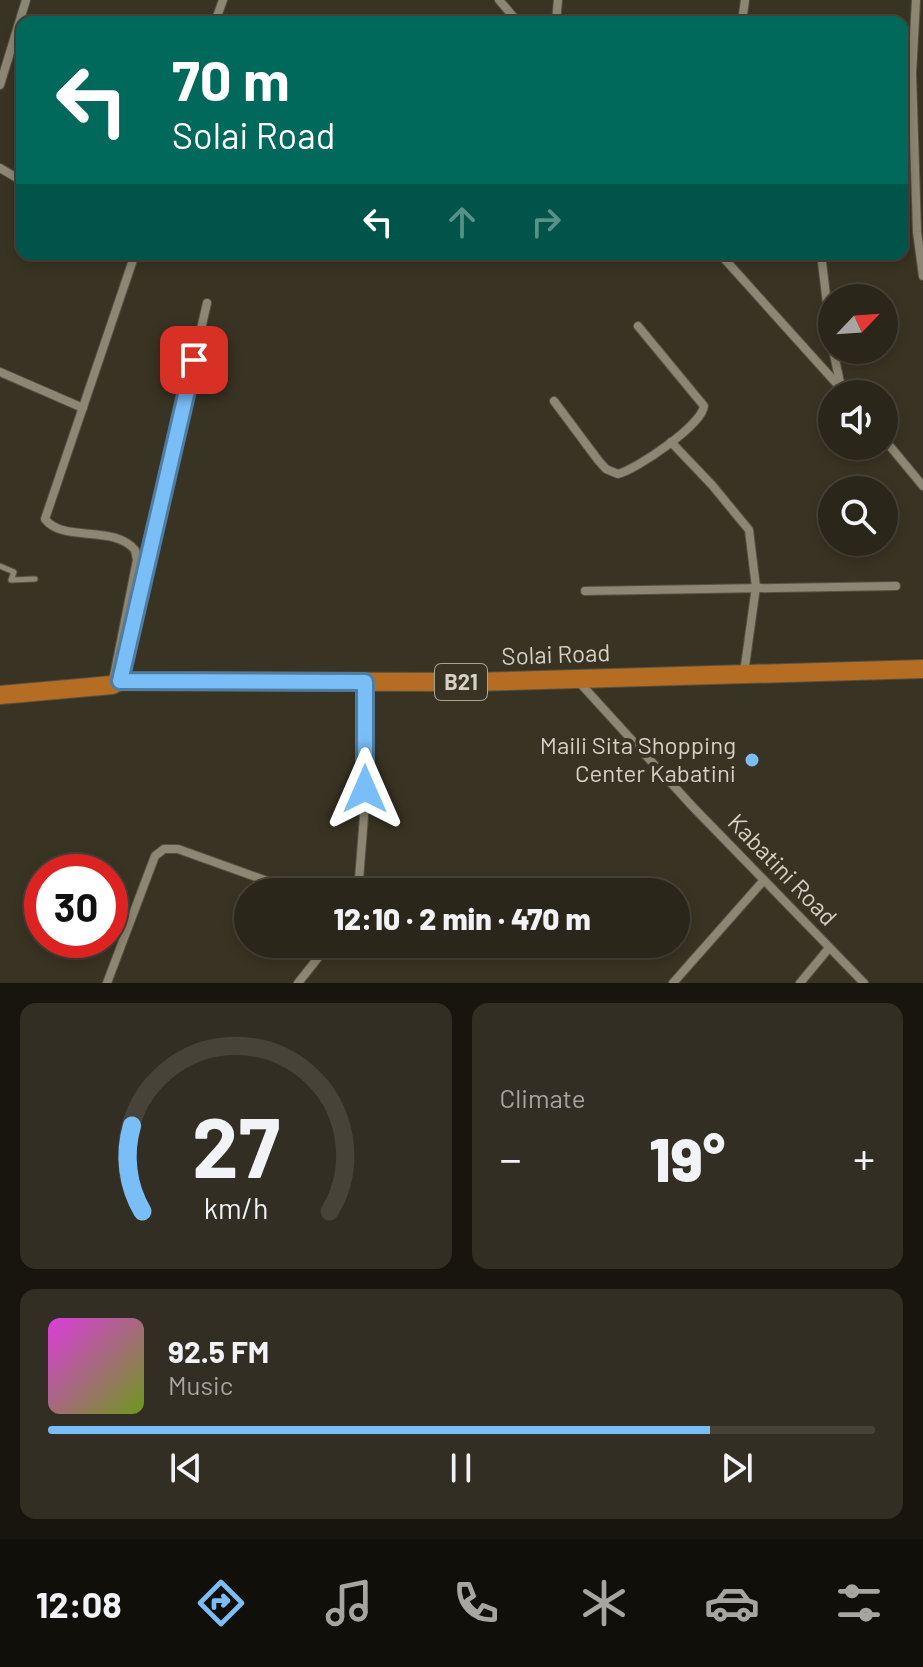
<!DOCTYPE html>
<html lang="en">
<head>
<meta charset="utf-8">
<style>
	body { margin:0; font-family:Barlow,sans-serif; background:#332e23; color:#f1f3f6; height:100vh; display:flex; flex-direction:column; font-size:30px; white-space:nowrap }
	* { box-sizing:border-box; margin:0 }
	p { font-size:26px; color:#a6a5a2 }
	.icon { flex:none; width:44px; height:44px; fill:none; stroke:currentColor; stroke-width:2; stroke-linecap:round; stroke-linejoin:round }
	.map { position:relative; height:983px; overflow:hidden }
	.drawer { display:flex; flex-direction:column; gap:20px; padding:20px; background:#18150e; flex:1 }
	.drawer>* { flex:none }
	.hud { position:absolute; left:16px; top:16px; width:892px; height:244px; border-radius:16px; box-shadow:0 4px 12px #0003,0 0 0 2px #474339; background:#00695c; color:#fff; overflow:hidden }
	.needle { width:52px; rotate:65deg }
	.controls { position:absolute; left:818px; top:284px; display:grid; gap:16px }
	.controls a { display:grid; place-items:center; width:80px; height:80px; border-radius:50%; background:#2b261a; box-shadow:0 4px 12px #0003,0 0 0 2px #474339; font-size:40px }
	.speed { position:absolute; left:24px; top:854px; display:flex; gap:16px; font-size:40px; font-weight:700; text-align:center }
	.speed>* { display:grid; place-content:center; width:104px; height:104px; border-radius:50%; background:#2b261a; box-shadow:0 4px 12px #0003,0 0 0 2px #474339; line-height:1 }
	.speed .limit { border:12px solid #d22; background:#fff; color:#111 }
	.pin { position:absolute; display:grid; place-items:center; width:68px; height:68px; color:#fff; margin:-34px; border-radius:16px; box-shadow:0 4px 12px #0006 }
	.me { position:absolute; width:88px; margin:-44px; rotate:0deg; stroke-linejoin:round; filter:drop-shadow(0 0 6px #0008) }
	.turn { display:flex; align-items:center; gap:28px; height:168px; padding:0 24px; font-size:36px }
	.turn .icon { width:104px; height:104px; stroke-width:2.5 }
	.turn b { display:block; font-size:56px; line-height:68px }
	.lanes { display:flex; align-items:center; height:76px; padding:0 24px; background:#0003; justify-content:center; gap:40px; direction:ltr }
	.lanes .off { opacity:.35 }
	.big { font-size:60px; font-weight:800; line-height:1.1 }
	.drawer .tile { flex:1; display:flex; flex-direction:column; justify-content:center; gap:12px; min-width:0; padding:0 28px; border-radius:16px; background:#332e23 }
	.drawer .dial { align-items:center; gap:0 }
	.dial svg { height:208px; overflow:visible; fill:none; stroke:#474339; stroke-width:7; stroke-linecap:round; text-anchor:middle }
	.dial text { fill:#f1f3f6; stroke:none }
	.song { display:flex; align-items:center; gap:24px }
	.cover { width:96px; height:96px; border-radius:12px; background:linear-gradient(135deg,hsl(300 70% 55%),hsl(80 70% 35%)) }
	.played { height:8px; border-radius:4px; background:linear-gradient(90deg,#7abef8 80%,#474339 80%) }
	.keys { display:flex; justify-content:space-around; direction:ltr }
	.heat { display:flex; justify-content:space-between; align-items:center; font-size:44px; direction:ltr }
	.drawer .tiles { flex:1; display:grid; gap:20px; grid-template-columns:1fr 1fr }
	.tile:last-child { grid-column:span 2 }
	.trip { position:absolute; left:234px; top:878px; width:456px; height:80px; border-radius:40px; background:#2b261a; box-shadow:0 4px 12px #0003,0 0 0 2px #474339; font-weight:800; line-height:80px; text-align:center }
	.menu { display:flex; height:128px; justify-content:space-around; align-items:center; background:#110f0a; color:#a6a5a2 }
	.menu .icon { width:56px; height:56px }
	.menu .selected { color:#7abef8 }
	.menu b { font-size:36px; color:#f1f3f6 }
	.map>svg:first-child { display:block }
</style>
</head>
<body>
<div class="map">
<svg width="923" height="983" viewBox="0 0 923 983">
	<rect width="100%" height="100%" fill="#393323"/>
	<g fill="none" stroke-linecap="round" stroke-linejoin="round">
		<defs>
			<polyline id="lane" points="0,566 14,572 11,580 35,579"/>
			<g id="street">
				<polyline points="499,0 518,22"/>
				<polyline points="916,0 912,74 917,232 923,276"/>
				<polyline points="215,22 223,0"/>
				<polyline points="556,22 558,0"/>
				<polyline points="742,22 745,0"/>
				<polyline points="0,85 26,0"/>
				<polyline points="0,168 22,181"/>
				<polyline points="720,254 846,394"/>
				<polyline points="821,254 832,345"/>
				<polyline points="833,350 841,387"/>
				<polyline points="0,372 83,408"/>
				<path d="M554,401L598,460L606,469L618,474C637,469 702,425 704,406L638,326"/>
				<polyline points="884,439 923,486"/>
				<polyline points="671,442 712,485 749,530 756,587 744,673"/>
				<polyline points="585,591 896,586"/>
				<polyline points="120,680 207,303"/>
				<path d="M113,681L137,560L135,550C113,524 63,543 45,519L135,254"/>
				<polyline points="579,682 692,806 864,983"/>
				<polyline points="358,892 364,816 365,683"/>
				<polyline points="107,983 155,856 164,849 178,849 298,892"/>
				<polyline points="298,983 329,944"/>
				<polyline points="673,983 764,880"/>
				<polyline points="800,983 829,948"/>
			</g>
			<polyline id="highway" points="0,695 112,685 120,681 472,682 923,669"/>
		</defs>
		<use href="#lane" stroke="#565243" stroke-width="7"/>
		<use href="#street" stroke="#565243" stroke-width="10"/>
		<use href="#highway" stroke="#565243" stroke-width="20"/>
		<use href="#lane" stroke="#8c8673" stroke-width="5"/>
		<use href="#street" stroke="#8c8673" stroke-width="8"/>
		<use href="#highway" stroke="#b46d22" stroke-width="18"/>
	</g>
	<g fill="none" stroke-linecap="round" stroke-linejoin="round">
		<defs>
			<polyline id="route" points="194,360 120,681 365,682 365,789"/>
		</defs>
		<use href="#route" stroke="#4f7ca1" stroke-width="20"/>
		<use href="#route" stroke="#7abef8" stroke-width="14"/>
	</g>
	<circle fill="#7abef8" stroke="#393323" stroke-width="3" cx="752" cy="760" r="8"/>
	<g text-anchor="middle" stroke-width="8" stroke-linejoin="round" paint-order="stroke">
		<rect fill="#393323" stroke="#a6a296" stroke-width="2" x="435" y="664" width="52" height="36" rx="6"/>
		<g font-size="22" font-weight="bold" fill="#d4d1c7">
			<text x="461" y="690">B21</text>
		</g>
		<g font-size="24" fill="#d4d1c7" stroke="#393323">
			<text transform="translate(556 655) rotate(-2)" y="8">Solai Road</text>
			<text transform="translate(782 870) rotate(46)" y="8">Kabatini Road</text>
		</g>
		<g font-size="24" fill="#d4d1c7" stroke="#393323" text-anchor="end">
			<text x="736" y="754">Maili Sita Shopping<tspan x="736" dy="28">Center Kabatini</tspan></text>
		</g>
	</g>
</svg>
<div class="controls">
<a><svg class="needle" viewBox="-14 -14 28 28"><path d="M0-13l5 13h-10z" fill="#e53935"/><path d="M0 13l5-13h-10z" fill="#a6a5a2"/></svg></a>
<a><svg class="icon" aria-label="sound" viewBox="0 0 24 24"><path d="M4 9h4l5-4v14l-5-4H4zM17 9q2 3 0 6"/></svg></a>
<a><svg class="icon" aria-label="search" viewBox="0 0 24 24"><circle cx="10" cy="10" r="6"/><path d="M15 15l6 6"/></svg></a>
</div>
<div class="speed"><div class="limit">30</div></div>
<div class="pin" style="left:194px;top:360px;background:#d93025"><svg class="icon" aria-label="arrive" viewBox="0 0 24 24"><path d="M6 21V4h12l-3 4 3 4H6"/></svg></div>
<svg class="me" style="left:365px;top:789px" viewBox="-20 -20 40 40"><path d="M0-17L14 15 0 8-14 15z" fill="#7abef8" stroke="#fff" stroke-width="4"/></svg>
<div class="trip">12:10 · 2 min · 470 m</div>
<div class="hud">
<div class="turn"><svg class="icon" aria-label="left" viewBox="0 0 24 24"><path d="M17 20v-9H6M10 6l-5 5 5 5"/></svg><div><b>70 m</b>Solai Road</div></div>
<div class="lanes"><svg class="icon" aria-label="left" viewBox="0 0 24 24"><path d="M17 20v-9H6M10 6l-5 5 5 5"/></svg><svg class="icon off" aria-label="ahead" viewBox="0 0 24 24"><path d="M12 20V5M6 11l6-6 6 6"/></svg><svg class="icon off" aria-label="right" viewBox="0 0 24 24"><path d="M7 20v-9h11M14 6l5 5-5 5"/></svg></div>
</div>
</div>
<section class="drawer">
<div class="tiles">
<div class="tile dial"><svg viewBox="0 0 100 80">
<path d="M14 69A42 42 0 1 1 86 69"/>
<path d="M14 69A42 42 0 0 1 10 36" stroke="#7abef8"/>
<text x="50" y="56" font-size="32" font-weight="700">27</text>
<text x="50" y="72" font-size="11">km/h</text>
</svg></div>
<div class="tile"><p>Climate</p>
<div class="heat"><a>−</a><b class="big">19°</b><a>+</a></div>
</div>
<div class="tile">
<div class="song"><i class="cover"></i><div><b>92.5 FM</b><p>Music</p></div></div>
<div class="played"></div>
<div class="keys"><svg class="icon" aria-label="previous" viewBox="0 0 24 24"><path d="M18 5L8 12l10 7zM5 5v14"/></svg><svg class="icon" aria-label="pause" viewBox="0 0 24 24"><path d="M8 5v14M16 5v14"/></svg><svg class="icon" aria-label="next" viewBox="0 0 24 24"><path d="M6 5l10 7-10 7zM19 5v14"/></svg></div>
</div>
</div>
</section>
<nav class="menu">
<b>12:08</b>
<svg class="icon selected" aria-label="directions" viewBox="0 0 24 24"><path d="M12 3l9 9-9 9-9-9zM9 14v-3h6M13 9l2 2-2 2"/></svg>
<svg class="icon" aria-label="music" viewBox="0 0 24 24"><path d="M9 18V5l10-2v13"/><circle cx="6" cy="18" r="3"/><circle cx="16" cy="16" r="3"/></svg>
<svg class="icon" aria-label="phone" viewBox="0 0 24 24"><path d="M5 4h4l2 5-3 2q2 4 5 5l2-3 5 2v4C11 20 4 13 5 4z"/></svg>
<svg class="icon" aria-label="climate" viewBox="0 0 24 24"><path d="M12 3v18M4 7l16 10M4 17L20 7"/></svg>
<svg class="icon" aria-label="car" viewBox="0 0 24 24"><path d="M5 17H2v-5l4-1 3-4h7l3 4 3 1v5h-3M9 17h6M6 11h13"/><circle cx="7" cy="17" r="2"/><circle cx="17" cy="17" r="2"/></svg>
<svg class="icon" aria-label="filters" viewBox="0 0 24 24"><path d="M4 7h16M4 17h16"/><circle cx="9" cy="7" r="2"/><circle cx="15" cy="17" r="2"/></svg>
</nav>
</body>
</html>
